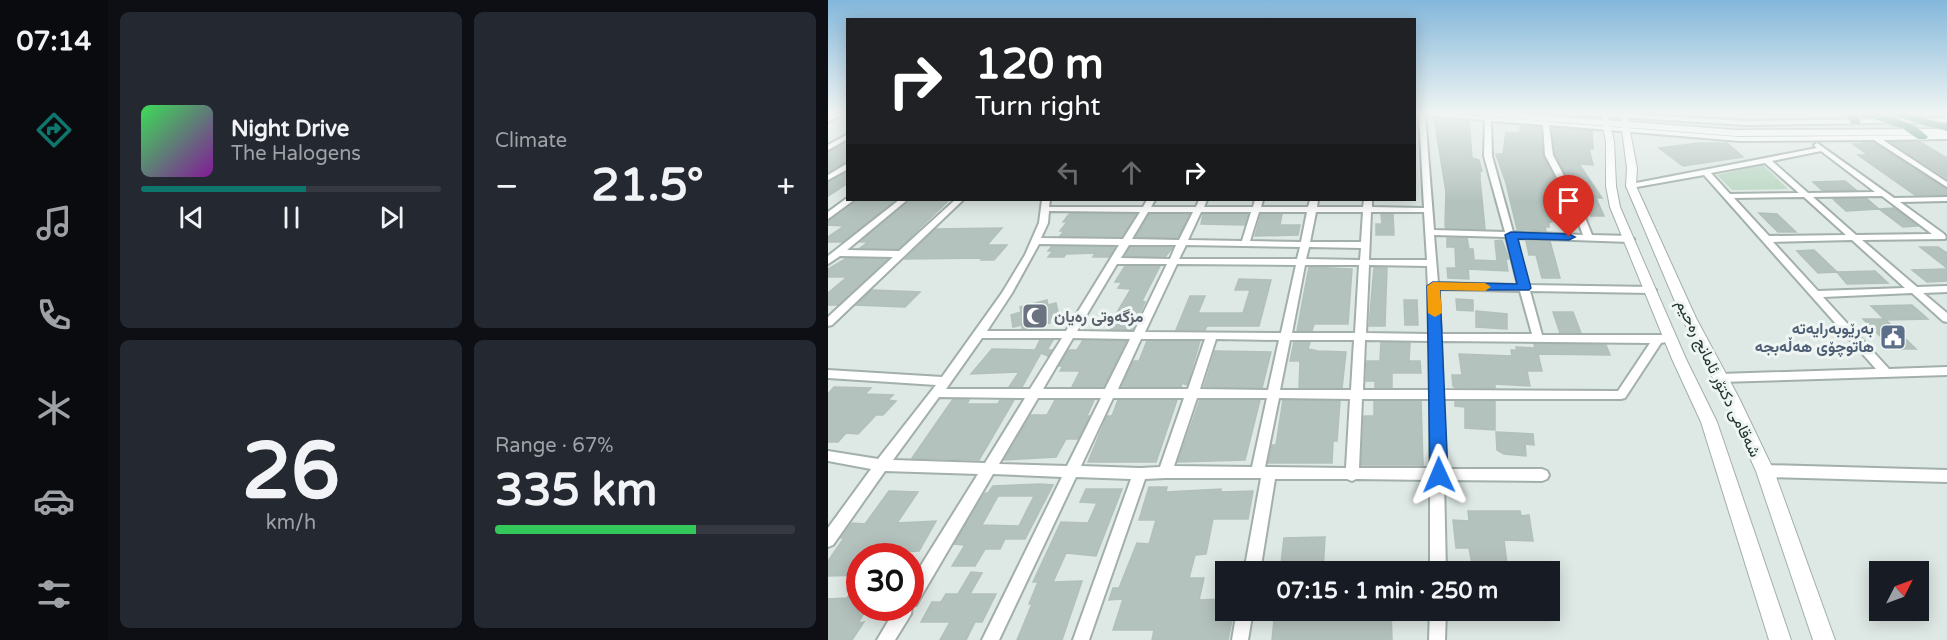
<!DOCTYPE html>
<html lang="en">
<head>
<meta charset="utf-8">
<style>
	body { margin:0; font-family:"Varela Round",Vazirmatn,sans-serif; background:#242831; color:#f1f3f6; height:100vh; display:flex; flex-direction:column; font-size:22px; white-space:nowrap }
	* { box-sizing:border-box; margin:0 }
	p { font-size:20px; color:#9ea1a6 }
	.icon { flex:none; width:33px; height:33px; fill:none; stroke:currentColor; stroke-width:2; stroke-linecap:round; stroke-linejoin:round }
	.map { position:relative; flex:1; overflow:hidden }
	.drawer { display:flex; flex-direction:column; gap:12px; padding:12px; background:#0d0f14; width:720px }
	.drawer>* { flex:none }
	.hud { position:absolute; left:18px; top:18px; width:570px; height:183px; border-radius:0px; box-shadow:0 3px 15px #0003; background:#202124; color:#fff; overflow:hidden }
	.needle { width:39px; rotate:48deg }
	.buttons { position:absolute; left:1041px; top:561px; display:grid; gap:12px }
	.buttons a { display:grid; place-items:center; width:60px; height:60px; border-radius:0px; background:#171b24; box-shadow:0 3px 15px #0003; font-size:30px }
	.speed { position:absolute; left:18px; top:543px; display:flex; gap:12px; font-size:30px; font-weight:700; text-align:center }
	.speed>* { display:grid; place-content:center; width:78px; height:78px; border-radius:50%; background:#171b24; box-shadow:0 3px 15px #0003; line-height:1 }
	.speed .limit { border:9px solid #d22; background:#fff; color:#111 }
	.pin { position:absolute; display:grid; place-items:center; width:51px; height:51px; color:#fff; margin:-62px -26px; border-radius:50% 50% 50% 0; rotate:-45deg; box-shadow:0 0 6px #0007 }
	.pin .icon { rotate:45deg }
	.me { position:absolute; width:66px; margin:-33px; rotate:359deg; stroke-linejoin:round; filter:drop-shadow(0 0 4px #0008) }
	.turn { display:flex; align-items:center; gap:21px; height:126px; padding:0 30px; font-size:27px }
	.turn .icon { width:78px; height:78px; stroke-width:2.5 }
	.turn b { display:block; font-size:42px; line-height:51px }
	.lanes { display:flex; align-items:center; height:57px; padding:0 30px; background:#0003; justify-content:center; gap:30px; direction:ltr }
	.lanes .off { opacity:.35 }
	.big { font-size:45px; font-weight:800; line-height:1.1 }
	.drawer .widget { flex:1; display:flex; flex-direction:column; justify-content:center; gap:9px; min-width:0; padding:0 21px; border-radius:9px; background:#242831 }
	.drawer .dial { align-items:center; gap:0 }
	.dial b { font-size:78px; line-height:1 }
	.song { display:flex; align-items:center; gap:18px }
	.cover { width:72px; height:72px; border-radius:9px; background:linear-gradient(135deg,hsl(130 70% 55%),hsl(290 70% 35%)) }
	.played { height:6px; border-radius:3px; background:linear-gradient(90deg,#0f766e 55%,#363941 55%) }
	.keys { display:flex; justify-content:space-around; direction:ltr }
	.heat { display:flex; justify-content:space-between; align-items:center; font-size:33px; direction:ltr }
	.charge { height:9px; border-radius:4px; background:linear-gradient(90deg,#34c759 67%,#363941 0) }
	.drawer .tiles { flex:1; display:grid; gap:12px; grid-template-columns:repeat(2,1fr) }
	.trip { position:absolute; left:387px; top:561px; width:345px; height:60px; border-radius:0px; background:#171b24; box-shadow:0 3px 15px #0003; font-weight:800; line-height:60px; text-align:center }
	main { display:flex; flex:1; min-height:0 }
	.tab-bar { display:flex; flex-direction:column; width:108px; justify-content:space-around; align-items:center; background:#090b0e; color:#9ea1a6 }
	.tab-bar .icon { width:42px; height:42px }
	.tab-bar .selected { color:#0f766e }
	.tab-bar b { font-size:27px; color:#f1f3f6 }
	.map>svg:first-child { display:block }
</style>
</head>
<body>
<main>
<nav class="tab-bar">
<b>07:14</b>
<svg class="icon selected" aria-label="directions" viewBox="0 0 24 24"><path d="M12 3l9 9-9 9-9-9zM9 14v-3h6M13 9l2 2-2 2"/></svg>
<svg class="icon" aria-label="music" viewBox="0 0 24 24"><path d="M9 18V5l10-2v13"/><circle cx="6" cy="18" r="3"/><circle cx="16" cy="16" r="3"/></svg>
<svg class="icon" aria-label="phone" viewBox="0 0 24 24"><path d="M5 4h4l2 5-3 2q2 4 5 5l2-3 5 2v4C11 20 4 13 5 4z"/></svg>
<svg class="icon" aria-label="climate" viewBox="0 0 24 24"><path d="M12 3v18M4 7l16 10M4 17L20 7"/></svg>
<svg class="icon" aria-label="car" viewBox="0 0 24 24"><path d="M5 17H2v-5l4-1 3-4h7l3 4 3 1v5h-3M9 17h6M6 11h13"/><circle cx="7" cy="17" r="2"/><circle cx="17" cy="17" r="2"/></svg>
<svg class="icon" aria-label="filters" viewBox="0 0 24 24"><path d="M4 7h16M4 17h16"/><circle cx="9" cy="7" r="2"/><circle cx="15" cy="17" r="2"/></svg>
</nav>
<section class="drawer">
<div class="tiles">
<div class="widget">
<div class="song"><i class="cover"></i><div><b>Night Drive</b><p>The Halogens</p></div></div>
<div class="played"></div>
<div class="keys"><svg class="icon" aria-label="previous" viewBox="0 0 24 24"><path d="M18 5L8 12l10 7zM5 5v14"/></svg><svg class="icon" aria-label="pause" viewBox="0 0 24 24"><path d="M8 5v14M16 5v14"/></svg><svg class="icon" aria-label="next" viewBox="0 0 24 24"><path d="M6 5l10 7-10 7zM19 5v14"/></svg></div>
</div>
<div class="widget"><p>Climate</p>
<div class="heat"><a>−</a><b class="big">21.5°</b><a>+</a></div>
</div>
<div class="widget dial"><b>26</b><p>km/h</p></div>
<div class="widget"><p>Range · 67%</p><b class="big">335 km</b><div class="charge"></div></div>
</div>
</section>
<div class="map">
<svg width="1119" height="640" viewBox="0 0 1119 640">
	<rect width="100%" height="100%" fill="#dee8e4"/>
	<polygon fill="#bad7c3" points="935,165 960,189 904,190 889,175"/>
	<g fill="#b4c2bd" stroke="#b2c0bb" stroke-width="1.5" fill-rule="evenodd">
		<polygon points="606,118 641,121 644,158 651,160 654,171 652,171 652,179 657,229 618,228 617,226 618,192"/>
		<polygon points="692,126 713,127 715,156 734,193 726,200 728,206 719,205 724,222 721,222 721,227 717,227 718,231 689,229 678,183 668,154 675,154 678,132 692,133"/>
		<polygon points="724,127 764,131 765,149 761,149 765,165 751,164 774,198 768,198 776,216 763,216 757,201 750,190 746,190 727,154"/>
		<polygon points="20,142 20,161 0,172 0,152"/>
		<polygon points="1035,142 1045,142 1119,190 1119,195 1087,195 1030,155 1040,155 1025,144 1037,144"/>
		<polygon points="1062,142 1092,142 1119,158 1119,178"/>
		<polygon points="871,143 899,143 915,157 855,166 831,148"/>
		<polygon points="20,172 20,183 0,196 0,182"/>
		<polygon points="1017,181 1028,190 995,191 985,182"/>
		<polygon points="1038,198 1051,209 1066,208 1090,226 1075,227 1051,209 1018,211 1005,199"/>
		<polygon points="28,200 67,201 14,242 0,242 0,237 16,226 0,225 0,221"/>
		<polygon points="81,200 120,201 70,249 32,248 40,242 32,242"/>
		<polygon points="242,213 308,214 294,237 232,236 236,231 232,231 239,222 235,222"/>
		<polygon points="931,213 949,214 968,232 950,232"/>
		<polygon points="321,214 361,214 350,238 308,237"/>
		<polygon points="375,214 420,214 417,225 373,224"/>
		<polygon points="433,214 454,214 452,225 472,225 470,235 427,236"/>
		<polygon points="553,214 565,214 566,235 548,235 548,224 554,224"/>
		<polygon points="174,228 159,245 179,245 166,260 153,260 155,258 77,259 108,229"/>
		<polygon points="619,238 639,238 641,249 645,249 646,260 669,261 667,241 674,240 681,259 678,259 680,271 640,269 641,279 620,278 619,268 628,268 627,247 619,247"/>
		<polygon points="698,241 722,241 732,278 714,278 708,255 701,255"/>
		<polygon points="224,246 287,247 281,257 265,257 267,253 238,254 236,257 220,257 225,251 220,251"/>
		<polygon points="302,247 345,247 337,257 297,256"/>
		<polygon points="1092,247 1110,247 1119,253 1119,268"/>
		<polygon points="986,250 1009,272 1047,271 1060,283 1019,284 1009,272 990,273 969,251"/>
		<polygon points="19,258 59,259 10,305 0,305 0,293 19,277 0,277 0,269"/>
		<polygon points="297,266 332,266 314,301 317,302 304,330 279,329 303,289 290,288 294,282 287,282"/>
		<polygon points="481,267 524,269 520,324 486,324 484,331 469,331"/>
		<polygon points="546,267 559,268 557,326 541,326"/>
		<polygon points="1119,269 1119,281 1099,282 1084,270"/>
		<polygon points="411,279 443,280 431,326 379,326 377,330 348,330 362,296 377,296 370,313 415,313 422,290 407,290"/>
		<polygon points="44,290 92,292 77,307 28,305"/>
		<polygon points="628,299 645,300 645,311 629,310"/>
		<polygon points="219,300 220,305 228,303 231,316 222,319 222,323 200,329 194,329 194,325 185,327 183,315 193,312 192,307"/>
		<polygon points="576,300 589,300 590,325 577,325"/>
		<polygon points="1084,305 1100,319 1058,320 1088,349 1065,349 1035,319 1056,319 1043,306"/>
		<polygon points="648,311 679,314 679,329 648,327"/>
		<polygon points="725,312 745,312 753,333 732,333"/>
		<polygon points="212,340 225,340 219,350 224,350 220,356 213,353 194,387 181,387 191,372 143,374 164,349 207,350"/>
		<polygon points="255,340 298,341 276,386 244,387 252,371 232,371 235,366 231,366 241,350 249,350"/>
		<polygon points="319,341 372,341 359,385 354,383 353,387 294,386 305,361 311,361"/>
		<polygon points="466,342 482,342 480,349 490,351 518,352 514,388 471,388 472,361 462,361"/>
		<polygon points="553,342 582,343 581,361 592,361 593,373 564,373 564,388 547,388 547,381 538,381 539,361 552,361"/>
		<polygon points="706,344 778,345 782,355 710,354 714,371 699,371 702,386 667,384 667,388 628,388 625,386 624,375 634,375 631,354 684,356 683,350 689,350 688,347 707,348"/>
		<polygon points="387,351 443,352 434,388 376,387"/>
		<polygon points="6,387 43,388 37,394 65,395 60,400 68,401 55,415 48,415 30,434 18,433 10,442 0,442 0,394"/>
		<polygon points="125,399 141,400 139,404 170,404 172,400 186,400 151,460 84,458"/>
		<polygon points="227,400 266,400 259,416 262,416 250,439 238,439 228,457 176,460 203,415 219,415"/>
		<polygon points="290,400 349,400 328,462 260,462 279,416 284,416"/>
		<polygon points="372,400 432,400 417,460 350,462"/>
		<polygon points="455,400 512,401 509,441 505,441 504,463 440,463 444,445 448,445"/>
		<polygon points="546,401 593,401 595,465 533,465 536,416 546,416"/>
		<polygon points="627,401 667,401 667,430 637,428 637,407 627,406"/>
		<polygon points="668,432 705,434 706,445 697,444 698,456 676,454 669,450"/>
		<path d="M212,484L225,485L197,539H177L172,549H157L147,566H124L137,545L126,544L157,493H160L165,486ZM170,496H206L191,526L154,525Z"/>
		<polygon points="321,487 339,487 338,492 393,489 393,492 425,491 420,519 385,519 378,554 367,555 361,578 376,578 371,600 395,599 392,620 404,620 400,640 324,640 326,630 285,630 295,599 281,600 285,588 291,588 309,543 321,544 328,520 311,520"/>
		<polygon points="258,489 294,489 268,556 238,553 225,582 254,581 234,640 189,640 204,604 201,604 210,582 205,582 233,522 260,523 269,503 252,502"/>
		<polygon points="61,491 90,492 69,523 108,521 91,551 50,553 47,556 32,556 32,575 0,576 0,561 16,538 13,538 24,523 37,524"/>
		<polygon points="640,511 692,511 693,516 701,515 705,541 676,540 680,572 650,572 650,569 645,569 641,548 628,548 625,520 641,521"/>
		<polygon points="497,537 495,572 452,572 456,538"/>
		<polygon points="143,572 154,573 142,594 168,594 154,622 147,622 138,640 112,640 122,622 93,622 104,602 113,602 118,594 130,594"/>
		<polygon points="32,579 32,608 39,608 30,623 36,622 24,640 0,640 0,599 19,598"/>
		<polygon points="447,610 563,610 564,640 444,640"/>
	</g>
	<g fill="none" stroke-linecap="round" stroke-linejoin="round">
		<defs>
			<g id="minor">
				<polygon points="10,113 17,113 0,122 0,117"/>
				<path d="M589,113H611L715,121L714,113H720L721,122L912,137L1119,135V139L1055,140L1119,182V187L1046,140L912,141L721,125L725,155L753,208L764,235L802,236L806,239L802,242L687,238L700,285L823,287L828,290L823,293L702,291L714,335H834L839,339L838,342L833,343L797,398L793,399H615L616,469H714L719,471L721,475L719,479L714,481L616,480L618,572H602V480L528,479L524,481L519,479H447L432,572H416L433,478H337L317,479L261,640H245L303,479L248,477L171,640H154L234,477L165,474L88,605L84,606L83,614L67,640H49L68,608H82V583L150,474L57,471L5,545L0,547V528L43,469L0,461V451L50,459L108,385L0,378V370L114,377L174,293L197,255L211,223L214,200H222L221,207H315L319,200H327L323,207H368L371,200H379L376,207H425L427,200H435L433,207H480L482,200H490L489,207H535L536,200H544V207L596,208L591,115ZM597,115L657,120L656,156L677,232L606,230ZM663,121L715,125L717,155L745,208L755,235L685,232L664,156ZM221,211L312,212L295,239L213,238L220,223ZM320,212H365L351,240L304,239ZM373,212H423L414,241L360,240ZM431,212H479L473,242L422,241ZM488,212H535L533,242H482ZM543,212H596L599,260H541ZM606,235L678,237L690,285L610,283ZM211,244L291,245L238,331H159L184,293ZM301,245H348L342,259L293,258ZM358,245L472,247L469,259H351ZM481,247L533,248L532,260L478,259ZM289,264H339L306,332L249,331ZM349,264L468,265L453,333L317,332ZM477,265H531L527,333H464ZM541,265L599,266L602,334L538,333ZM610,289L692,291L704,334H613ZM154,338H234L202,389H118ZM245,338L302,339L277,389H215ZM313,339H377L360,389H290ZM388,339L451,340L440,390L372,389ZM462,340H526L523,390H452ZM537,340L603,341L602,390H535ZM613,341L822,343L790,391L614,390ZM111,397L197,398L157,463L65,460ZM210,398H273L239,466L171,464ZM285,398H356L332,467L312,468L253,466ZM369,398H439L424,467L346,466ZM451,398L522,399L518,468L437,467ZM534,399H602V468H531Z"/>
				<polygon points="755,113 783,113 919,121 1119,118 1119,122 919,125 758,115"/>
				<polygon points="20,134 20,139 0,150 0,145"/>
				<path d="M989,143L1066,198L1119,197V201L1072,202L1116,234L1118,237L1117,239L1034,240L1089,287L1119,286V292L1095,293L1119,313V322L1115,321L1084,293L995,297L1061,369L1119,367V375L892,382L888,381L886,378L888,375L892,374L1048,369L876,175L803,188L799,186L803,184L989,148L986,145ZM993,151L1047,192L980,193L944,161ZM937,163L971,193L902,194L883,173ZM1054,196L1104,234L1028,235L985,197ZM976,197L1018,235L941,236L906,198ZM1024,240L1077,288L990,291L945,242Z"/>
				<polygon points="20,163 20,169 0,180 0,175"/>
				<polygon points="19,198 26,200 0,219 0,212"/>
				<polygon points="71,200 79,200 19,250 71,251 127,200 135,200 4,325 0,326 0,317 65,257 12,256 0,264 0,256"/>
				<polygon points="937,465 1119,470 1119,482 937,477 932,475 930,471 932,467"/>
				<polygon points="409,610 425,610 420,640 404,640"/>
				<polygon points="602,610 618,610 617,640 601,640"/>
			</g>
			<g id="tertiary">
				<polygon points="772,113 779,114 786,141 788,186 792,207 858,359 889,422 963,640 941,640 873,422 844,359 782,207 778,186 778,141"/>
				<polygon points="792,114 799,116 809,168 808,186 868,318 911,398 946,471 1007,640 985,640 928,471 895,398 854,318 798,186 799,168"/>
			</g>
			<polygon id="secondary" points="651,113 686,113 908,130 1119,129 1119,135 908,136 656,116"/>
			<g id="primary">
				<polygon points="1018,113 1028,113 1033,122 1031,124 1023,124"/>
				<path d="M1033,113C1055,113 1084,120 1100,137L1098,139H1090L1074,128L1034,115Z"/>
				<polygon points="1065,113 1076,113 1119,124 1119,131 1065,116"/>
			</g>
		</defs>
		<use href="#minor" stroke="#a2afab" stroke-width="4"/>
		<use href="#tertiary" stroke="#a2afab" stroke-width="2"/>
		<use href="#secondary" stroke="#9fb2ac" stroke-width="3"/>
		<use href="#primary" stroke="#bdc2c1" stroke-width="3"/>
		<use href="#minor" fill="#fff" fill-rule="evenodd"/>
		<use href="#tertiary" fill="#fff" fill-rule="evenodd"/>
		<use href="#secondary" fill="#fff" fill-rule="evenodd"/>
		<use href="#primary" fill="#68988e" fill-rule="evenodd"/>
	</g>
	<linearGradient id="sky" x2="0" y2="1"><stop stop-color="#83b7db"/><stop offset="0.56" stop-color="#f0f5f3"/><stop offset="1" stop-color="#f0f5f3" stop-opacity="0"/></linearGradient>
	<rect width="1119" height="202" fill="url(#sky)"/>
	<polygon fill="#1a73e8" stroke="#114b97" stroke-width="1.5" points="683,232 741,234 747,237 741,240 690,239 703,288 701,290 612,290 620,475 617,480 611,482 604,480 602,475 599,286 605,282 689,284 677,235"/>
	<polygon fill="#f59e0b" points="605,282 657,283 663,287 657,291 612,290 614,313 607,317 600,313 599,286"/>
	<defs>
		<symbol id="mosque-square" viewBox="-11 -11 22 22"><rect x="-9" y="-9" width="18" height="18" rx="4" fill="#6b7280" stroke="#eef5f2"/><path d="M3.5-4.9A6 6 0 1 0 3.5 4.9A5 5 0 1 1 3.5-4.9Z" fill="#fff"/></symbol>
		<symbol id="civic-square" viewBox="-11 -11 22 22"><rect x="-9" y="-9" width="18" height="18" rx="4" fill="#5c6f8a" stroke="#eef5f2"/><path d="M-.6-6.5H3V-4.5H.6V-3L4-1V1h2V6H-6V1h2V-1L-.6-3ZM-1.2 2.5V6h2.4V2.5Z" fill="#fff"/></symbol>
	</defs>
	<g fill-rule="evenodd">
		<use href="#mosque-square" x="192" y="301" width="30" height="30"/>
		<use href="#civic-square" x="1050" y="322" width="30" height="30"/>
	</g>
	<g text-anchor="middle" stroke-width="6" stroke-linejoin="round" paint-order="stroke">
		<g font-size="16" font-weight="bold" fill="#5b616d" stroke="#eef5f2" text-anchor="start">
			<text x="226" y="322">مزگەوتی رەیان</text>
		</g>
		<g font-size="16" font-weight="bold" fill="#4e5e75" stroke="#eef5f2" text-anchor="end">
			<text x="1046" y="334">بەڕێوبەرایەتە<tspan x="1046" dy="18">هاتوچۆی هەڵەبجە</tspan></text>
		</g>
		<g font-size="16" fill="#223531" stroke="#eef5f2">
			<text transform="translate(891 378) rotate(64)" y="6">شەقامی دکتۆر ئامانج رەحیم</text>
		</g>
	</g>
</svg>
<div class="buttons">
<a><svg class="needle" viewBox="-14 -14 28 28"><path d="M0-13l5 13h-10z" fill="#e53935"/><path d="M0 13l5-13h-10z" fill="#9ea1a6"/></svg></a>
</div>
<div class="speed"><div class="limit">30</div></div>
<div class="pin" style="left:741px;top:237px;background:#d93025"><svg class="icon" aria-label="arrive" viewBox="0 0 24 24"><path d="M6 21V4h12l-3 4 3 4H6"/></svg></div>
<svg class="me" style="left:611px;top:475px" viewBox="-20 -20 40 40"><path d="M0-17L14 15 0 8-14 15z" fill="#1a73e8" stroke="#fff" stroke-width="4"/></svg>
<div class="trip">07:15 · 1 min · 250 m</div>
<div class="hud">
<div class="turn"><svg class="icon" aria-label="right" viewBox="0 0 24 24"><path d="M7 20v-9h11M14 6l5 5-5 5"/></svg><div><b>120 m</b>Turn right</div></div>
<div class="lanes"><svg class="icon off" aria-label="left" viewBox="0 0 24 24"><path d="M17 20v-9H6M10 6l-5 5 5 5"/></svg><svg class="icon off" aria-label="ahead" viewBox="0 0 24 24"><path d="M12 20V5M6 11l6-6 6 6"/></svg><svg class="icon" aria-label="right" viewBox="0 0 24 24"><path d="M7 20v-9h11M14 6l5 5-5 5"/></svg></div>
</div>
</div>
</main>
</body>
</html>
